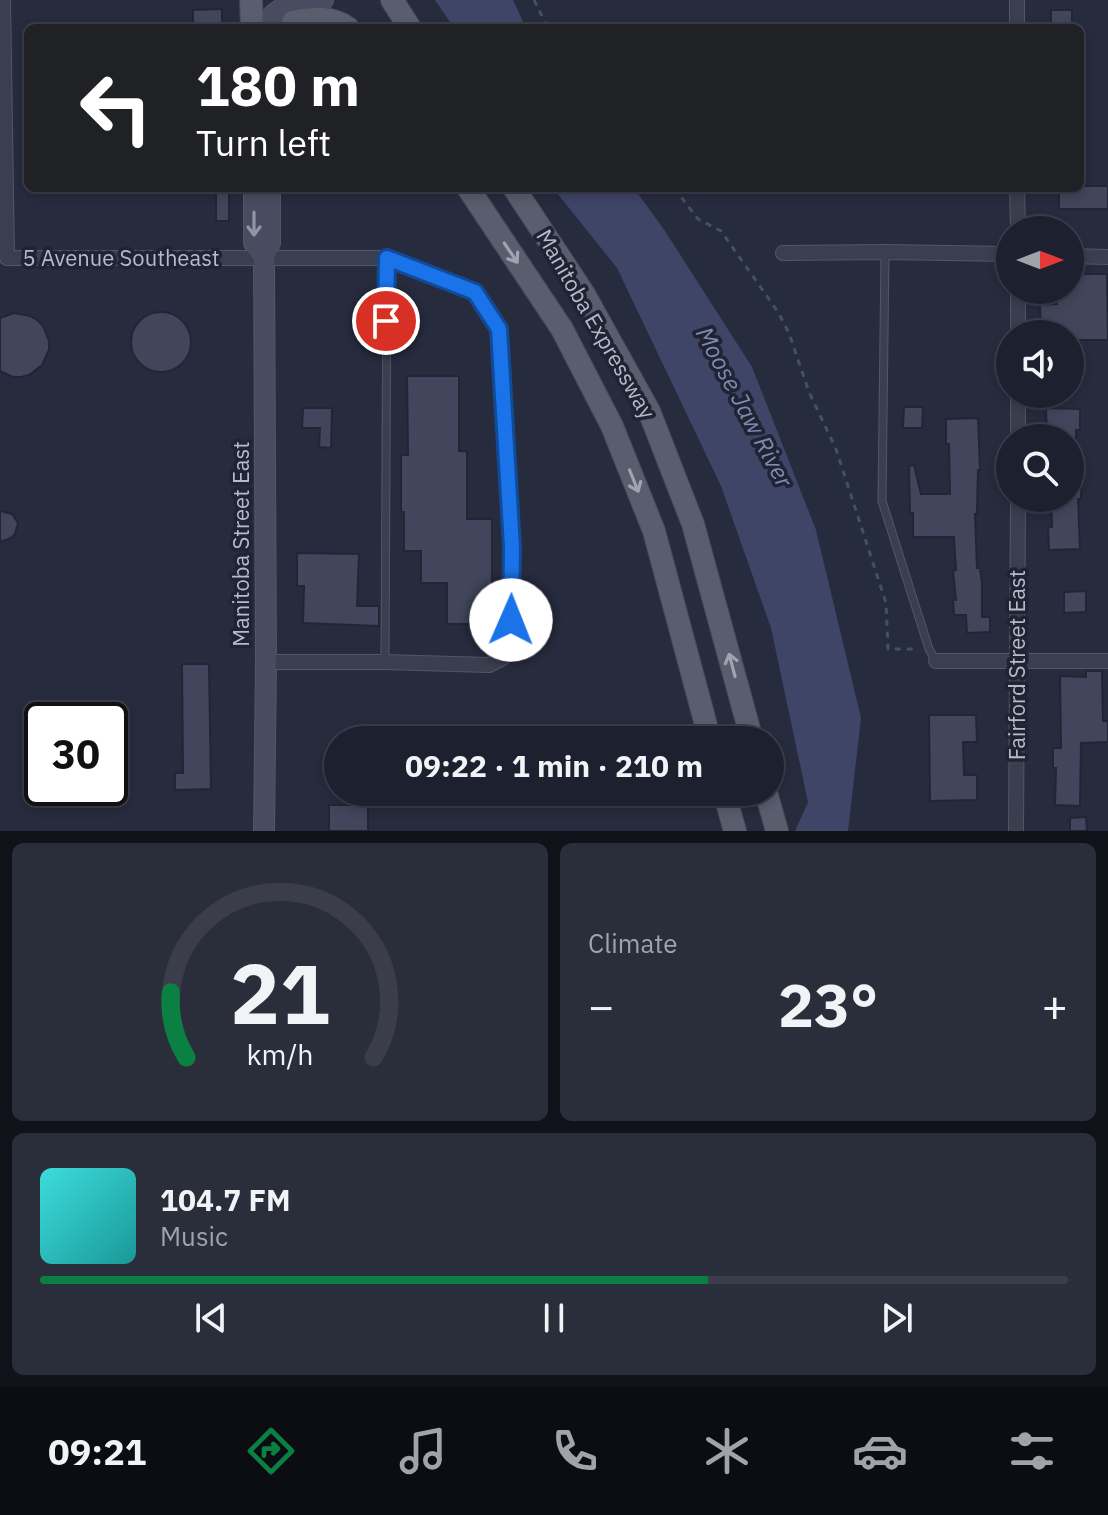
<!DOCTYPE html>
<html lang="en">
<head>
<meta charset="utf-8">
<style>
	body { margin:0; font-family:"IBM Plex Sans",sans-serif; background:#2a2d3a; color:#f1f3f6; height:100vh; display:flex; flex-direction:column; font-size:30px; white-space:nowrap }
	* { box-sizing:border-box; margin:0 }
	p { font-size:26px; color:#a0a3aa }
	.icon { flex:none; width:44px; height:44px; fill:none; stroke:currentColor; stroke-width:2; stroke-linecap:round; stroke-linejoin:round }
	.map { position:relative; height:831px; overflow:hidden }
	.details { display:flex; flex-direction:column; gap:12px; padding:12px; background:#101219; flex:1 }
	.details>* { flex:none }
	.hud { position:absolute; left:24px; top:24px; width:1060px; height:168px; border-radius:12px; box-shadow:0 4px 12px #0003,0 0 0 2px #3b3e4a; background:#202124; color:#fff; overflow:hidden }
	.needle { width:52px; rotate:90deg }
	.controls { position:absolute; left:996px; top:216px; display:grid; gap:16px }
	.controls a { display:grid; place-items:center; width:88px; height:88px; border-radius:50%; background:#1d202e; box-shadow:0 4px 12px #0003,0 0 0 2px #3b3e4a; font-size:40px }
	.speed { position:absolute; left:24px; top:702px; display:flex; gap:16px; font-size:40px; font-weight:700; text-align:center }
	.speed>* { display:grid; place-content:center; width:104px; height:104px; border-radius:50%; background:#1d202e; box-shadow:0 4px 12px #0003,0 0 0 2px #3b3e4a; line-height:1 }
	.speed .limit { border:4px solid #111; border-radius:12px; background:#fff; color:#111 }
	.pin { position:absolute; display:grid; place-items:center; width:68px; height:68px; color:#fff; margin:-34px; border:4px solid #fff; border-radius:50%; box-shadow:0 2px 8px #0007 }
	.me { position:absolute; width:88px; margin:-44px; rotate:1deg; stroke-linejoin:round; filter:drop-shadow(0 0 6px #0008) }
	.turn { display:flex; align-items:center; gap:28px; height:168px; padding:0 40px; font-size:36px }
	.turn .icon { width:104px; height:104px; stroke-width:2.5 }
	.turn b { display:block; font-size:56px; line-height:68px }
	.big { font-size:60px; font-weight:800; line-height:1.1 }
	.details .card { flex:1; display:flex; flex-direction:column; justify-content:center; gap:12px; min-width:0; padding:0 28px; border-radius:12px; background:#2a2d3a }
	.details .dial { align-items:center; gap:0 }
	.dial svg { height:208px; overflow:visible; fill:none; stroke:#3b3e4a; stroke-width:7; stroke-linecap:round; text-anchor:middle }
	.dial text { fill:#f1f3f6; stroke:none }
	.song { display:flex; align-items:center; gap:24px }
	.cover { width:96px; height:96px; border-radius:12px; background:linear-gradient(135deg,hsl(180 70% 55%),hsl(180 70% 35%)) }
	.played { height:8px; border-radius:4px; background:linear-gradient(90deg,#0b8043 65%,#3b3e4a 65%) }
	.keys { display:flex; justify-content:space-around; direction:ltr }
	.heat { display:flex; justify-content:space-between; align-items:center; font-size:44px; direction:ltr }
	.details .tiles { flex:1; display:grid; gap:12px; grid-template-columns:1fr 1fr }
	.card:last-child { grid-column:span 2 }
	.trip { position:absolute; left:324px; top:726px; width:460px; height:80px; border-radius:40px; background:#1d202e; box-shadow:0 4px 12px #0003,0 0 0 2px #3b3e4a; font-weight:800; line-height:80px; text-align:center }
	.tab-bar { display:flex; height:128px; justify-content:space-around; align-items:center; background:#0c0d12; color:#a0a3aa }
	.tab-bar .icon { width:56px; height:56px }
	.tab-bar .on { color:#0b8043 }
	.tab-bar b { font-size:36px; color:#f1f3f6 }
	.map>svg:first-child { display:block }
</style>
</head>
<body>
<div class="map">
<svg width="1108" height="831" viewBox="0 0 1108 831">
	<rect width="100%" height="100%" fill="#272b3e"/>
	<g fill="#3e4566">
		<polygon points="435,0 513,0 526,28 454,28"/>
		<polygon points="553,188 634,188 665,231 752,367 816,530 861,718 848,831 795,831 808,802 771,628 721,486 617,268"/>
	</g>
	<g fill="#41465c" stroke="#222536" stroke-width="2">
		<polygon points="222,9 222,28 193,28 193,10"/>
		<rect x="1051" y="10" width="21" height="18"/>
		<polygon points="1080,186 1108,186 1108,209 1059,209 1059,188 1080,188"/>
		<rect x="216" y="190" width="13" height="31"/>
		<polygon points="1070,274 1107,274 1108,340 1070,340 1070,334 1041,334 1040,305 1057,304 1057,290 1070,290"/>
		<circle cx="161" cy="342" r="30"/>
		<polygon points="14,313 30,316 37,320 43,326 49,341 49,350 42,365 29,375 21,377 13,377 0,371 0,318"/>
		<polygon points="407,376 459,376 459,451 467,451 467,519 492,519 492,624 447,624 447,583 421,583 421,551 404,551 404,512 401,512 401,455 408,455"/>
		<polygon points="904,407 923,407 922,428 903,428"/>
		<polygon points="303,408 332,408 331,448 319,447 320,428 302,428"/>
		<polygon points="1046,408 1080,409 1080,430 1076,430 1076,438 1047,438"/>
		<polygon points="978,418 980,470 978,470 977,514 975,514 977,568 980,568 982,583 982,617 990,617 990,632 967,633 966,615 954,615 953,600 956,600 953,571 956,570 954,537 913,537 913,513 910,513 909,466 914,465 921,494 950,494 949,444 946,444 946,419"/>
		<polygon points="1070,455 1082,455 1081,499 1078,499 1080,549 1049,550 1048,527 1052,527 1051,498 1070,498"/>
		<polygon points="0,511 12,514 18,523 15,534 11,538 0,542"/>
		<polygon points="297,553 359,554 357,606 379,606 379,626 303,623 304,586 297,586"/>
		<polygon points="1086,591 1086,612 1064,613 1064,592"/>
		<polygon points="182,664 209,664 211,789 175,790 175,773 183,773"/>
		<polygon points="1086,671 1102,671 1103,721 1108,721 1108,742 1081,743 1080,806 1055,805 1056,768 1053,768 1053,748 1061,748 1060,676 1086,677"/>
		<polygon points="929,715 976,715 977,742 963,742 964,775 977,775 977,800 930,801"/>
		<rect x="329" y="805" width="39" height="26"/>
		<polygon points="1086,817 1087,831 1070,831 1070,818"/>
	</g>
	<g fill="none" stroke-linecap="round" stroke-linejoin="round">
		<defs>
			<g id="lane">
				<polyline points="885,252 882,501 929,649 936,661"/>
				<polyline points="385,662 387,258"/>
			</g>
			<g id="street">
				<polyline points="3,0 7,258 387,258 475,292 499,329 512,547 510,644 503,658 489,665 385,662 266,662"/>
				<polyline points="1017,0 1017,28"/>
				<polyline points="1017,188 1018,230"/>
				<polyline points="783,253 885,252 1010,254"/>
				<polyline points="1070,256 1108,257"/>
				<polyline points="1018,290 1018,334"/>
				<polyline points="1018,394 1018,438"/>
				<polyline points="936,661 1108,661"/>
				<polyline points="1016,831 1018,498"/>
			</g>
			<g id="secondary">
				<polyline points="292,23 323,0"/>
				<polyline points="260,28 274,14 294,0"/>
				<polyline points="254,188 254,243 264,257"/>
				<polyline points="264,831 266,662 264,257 270,243 270,188"/>
			</g>
			<g id="primary">
				<polyline points="251,0 252,28"/>
				<polyline points="392,0 410,28"/>
				<path d="M293,22C312,18 332,16 348,28"/>
				<polyline points="468,188 562,329 612,426 654,531 710,740"/>
				<polyline points="514,188 584,294 649,411 693,524 752,740"/>
				<polyline points="724,792 735,831"/>
				<polyline points="766,792 777,831"/>
			</g>
		</defs>
		<use href="#lane" stroke="#535666" stroke-width="9"/>
		<use href="#street" stroke="#535666" stroke-width="16"/>
		<use href="#secondary" stroke="#535666" stroke-width="22"/>
		<use href="#primary" stroke="#444758" stroke-width="24"/>
		<g stroke="#445359" stroke-width="3" stroke-dasharray="6 6" stroke-linecap="butt">
			<polyline points="534,0 548,28"/>
			<polyline points="674,188 698,219 721,231 778,312 789,333 809,392 836,449 886,603 888,649 918,649"/>
		</g>
		<use href="#lane" stroke="#3b3e4f" stroke-width="7"/>
		<use href="#street" stroke="#3b3e4f" stroke-width="14"/>
		<use href="#secondary" stroke="#494c61" stroke-width="20"/>
		<use href="#primary" stroke="#595d6e" stroke-width="22"/>
	</g>
	<defs><path id="oneway-shaft" d="M-6 0H5M1.5-3L5.5 0L1.5 3" fill="none" stroke-width="1.6" stroke-linecap="round" stroke-linejoin="round" transform="scale(2)"/></defs>
	<use stroke="#9094a5" href="#oneway-shaft" transform="translate(254 224) rotate(90)"/>
	<g stroke="#a0a3b2">
		<use href="#oneway-shaft" transform="translate(511 253) rotate(56)"/>
		<use href="#oneway-shaft" transform="translate(634 481) rotate(68)"/>
		<use href="#oneway-shaft" transform="translate(732 665) rotate(-105)"/>
	</g>
	<g fill="none" stroke-linecap="round" stroke-linejoin="round">
		<defs>
			<polyline id="route" points="386,321 387,258 475,292 499,329 512,547 511,620"/>
		</defs>
		<use href="#route" stroke="#114b97" stroke-width="20"/>
		<use href="#route" stroke="#1a73e8" stroke-width="14"/>
	</g>
	<g text-anchor="middle" stroke-width="7" stroke-linejoin="round" paint-order="stroke">
		<g font-size="22" fill="#b7bac9" stroke="#202334">
			<text x="121" y="266">5 Avenue Southeast</text>
			<text transform="translate(596 324) rotate(60)" y="8">Manitoba Expressway</text>
			<text transform="translate(241 544) rotate(-90)" y="8">Manitoba Street East</text>
			<text transform="translate(1017 665) rotate(-90)" y="8">Fairford Street East</text>
		</g>
		<g font-size="24" font-style="italic" fill="#8189af" stroke="#202334">
			<text transform="translate(744 407) rotate(62)" y="8">Moose Jaw River</text>
		</g>
	</g>
</svg>
<div class="controls">
<a><svg class="needle" viewBox="-14 -14 28 28"><path d="M0-13l5 13h-10z" fill="#e53935"/><path d="M0 13l5-13h-10z" fill="#a0a3aa"/></svg></a>
<a><svg class="icon" aria-label="sound" viewBox="0 0 24 24"><path d="M4 9h4l5-4v14l-5-4H4zM17 9q2 3 0 6"/></svg></a>
<a><svg class="icon" aria-label="search" viewBox="0 0 24 24"><circle cx="10" cy="10" r="6"/><path d="M15 15l6 6"/></svg></a>
</div>
<div class="speed"><div class="limit">30</div></div>
<div class="pin" style="left:386px;top:321px;background:#d93025"><svg class="icon" aria-label="arrive" viewBox="0 0 24 24"><path d="M6 21V4h12l-3 4 3 4H6"/></svg></div>
<svg class="me" style="left:511px;top:620px" viewBox="-20 -20 40 40"><circle r="19" fill="#fff"/><path d="M0-13L10 11 0 6-10 11z" fill="#1a73e8"/></svg>
<div class="trip">09:22 · 1 min · 210 m</div>
<div class="hud">
<div class="turn"><svg class="icon" aria-label="left" viewBox="0 0 24 24"><path d="M17 20v-9H6M10 6l-5 5 5 5"/></svg><div><b>180 m</b>Turn left</div></div>
</div>
</div>
<section class="details">
<div class="tiles">
<div class="card dial"><svg viewBox="0 0 100 80">
<path d="M14 69A42 42 0 1 1 86 69"/>
<path d="M14 69A42 42 0 0 1 8 44" stroke="#0b8043"/>
<text x="50" y="56" font-size="32" font-weight="700">21</text>
<text x="50" y="72" font-size="11">km/h</text>
</svg></div>
<div class="card"><p>Climate</p>
<div class="heat"><a>−</a><b class="big">23°</b><a>+</a></div>
</div>
<div class="card">
<div class="song"><i class="cover"></i><div><b>104.7 FM</b><p>Music</p></div></div>
<div class="played"></div>
<div class="keys"><svg class="icon" aria-label="previous" viewBox="0 0 24 24"><path d="M18 5L8 12l10 7zM5 5v14"/></svg><svg class="icon" aria-label="pause" viewBox="0 0 24 24"><path d="M8 5v14M16 5v14"/></svg><svg class="icon" aria-label="next" viewBox="0 0 24 24"><path d="M6 5l10 7-10 7zM19 5v14"/></svg></div>
</div>
</div>
</section>
<nav class="tab-bar">
<b>09:21</b>
<svg class="icon on" aria-label="directions" viewBox="0 0 24 24"><path d="M12 3l9 9-9 9-9-9zM9 14v-3h6M13 9l2 2-2 2"/></svg>
<svg class="icon" aria-label="music" viewBox="0 0 24 24"><path d="M9 18V5l10-2v13"/><circle cx="6" cy="18" r="3"/><circle cx="16" cy="16" r="3"/></svg>
<svg class="icon" aria-label="phone" viewBox="0 0 24 24"><path d="M5 4h4l2 5-3 2q2 4 5 5l2-3 5 2v4C11 20 4 13 5 4z"/></svg>
<svg class="icon" aria-label="climate" viewBox="0 0 24 24"><path d="M12 3v18M4 7l16 10M4 17L20 7"/></svg>
<svg class="icon" aria-label="car" viewBox="0 0 24 24"><path d="M5 17H2v-5l4-1 3-4h7l3 4 3 1v5h-3M9 17h6M6 11h13"/><circle cx="7" cy="17" r="2"/><circle cx="17" cy="17" r="2"/></svg>
<svg class="icon" aria-label="filters" viewBox="0 0 24 24"><path d="M4 7h16M4 17h16"/><circle cx="9" cy="7" r="2"/><circle cx="15" cy="17" r="2"/></svg>
</nav>
</body>
</html>
